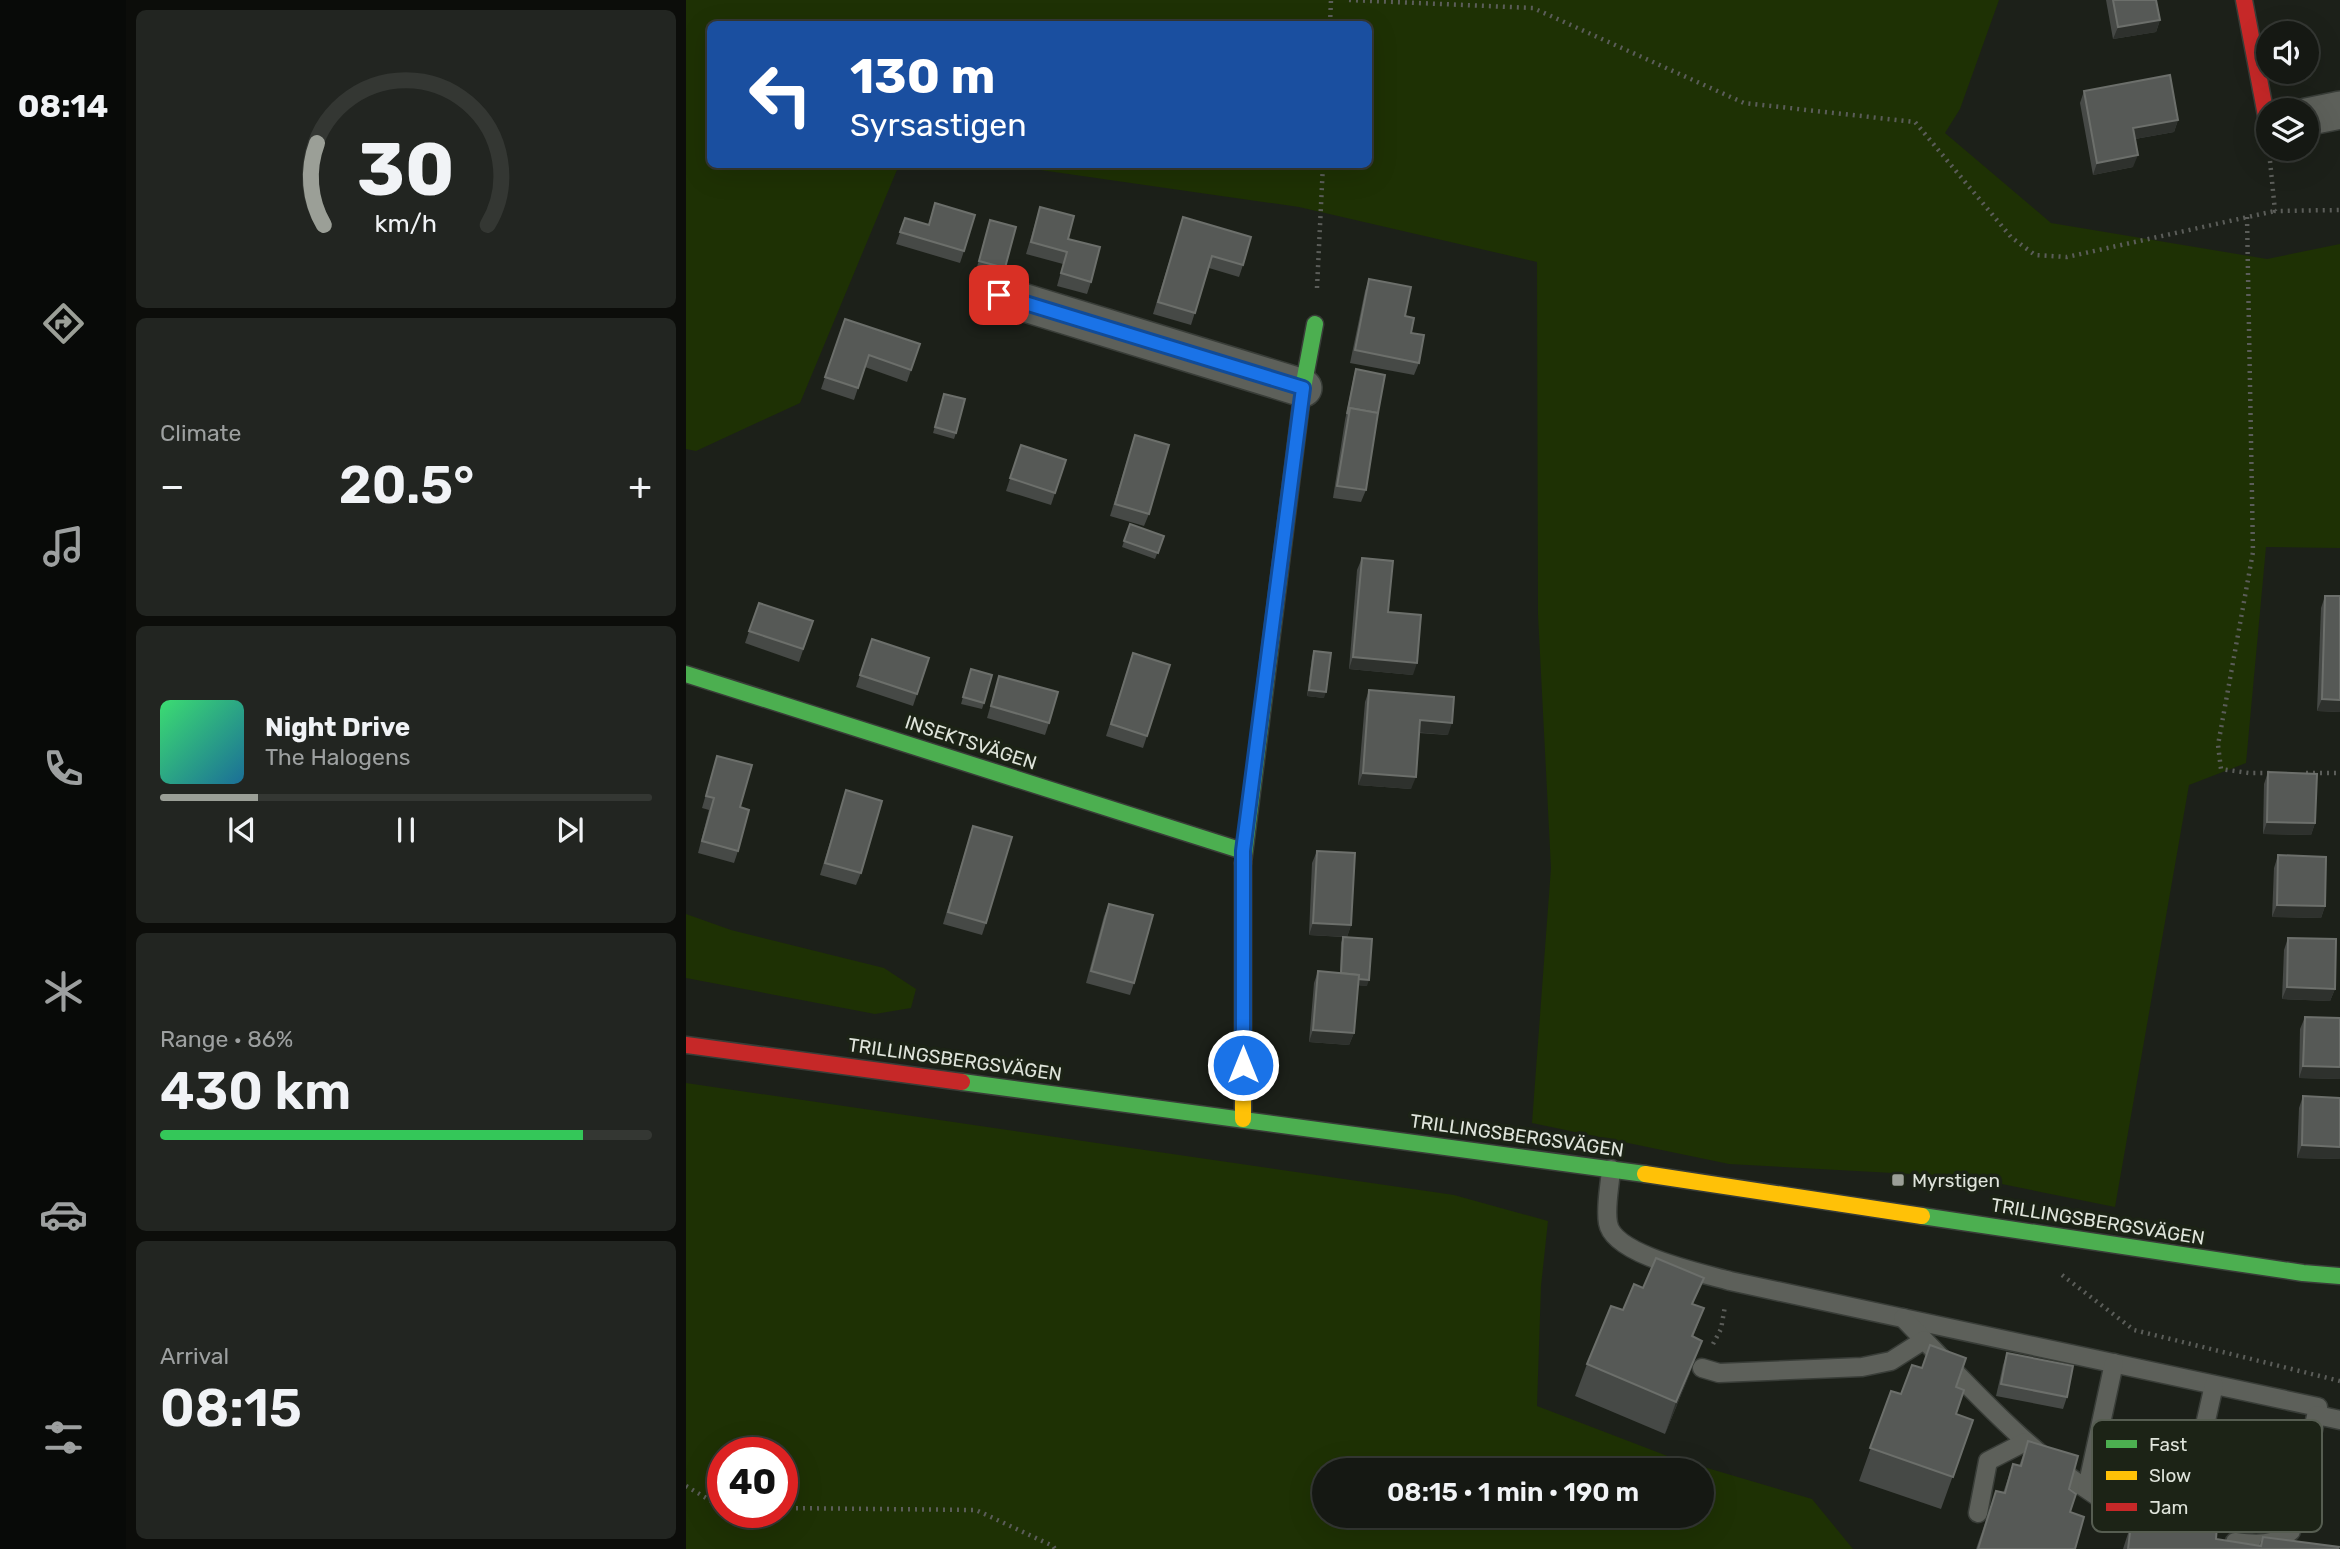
<!DOCTYPE html>
<html lang="en">
<head>
<meta charset="utf-8">
<style>
	body { margin:0; font-family:Rubik,sans-serif; background:#222521; color:#f1f3f6; height:100vh; display:flex; flex-direction:column; font-size:26px; white-space:nowrap }
	* { box-sizing:border-box; margin:0 }
	p { font-size:23px; color:#9da0a0 }
	.icon { flex:none; width:38px; height:38px; fill:none; stroke:currentColor; stroke-width:2; stroke-linecap:round; stroke-linejoin:round }
	.map { position:relative; flex:1; overflow:hidden }
	.side { display:flex; flex-direction:column; gap:10px; padding:10px; background:#0c0d0a; width:560px }
	.side>* { flex:none }
	.hud { position:absolute; left:21px; top:21px; width:665px; height:147px; border-radius:10px; box-shadow:0 7px 28px #0002,0 0 0 2px #343733; background:#1a4fa0; color:#fff; overflow:hidden }
	.buttons { position:absolute; left:1570px; top:21px; display:grid; gap:14px }
	.buttons a { display:grid; place-items:center; width:63px; height:63px; border-radius:50%; background:#151813; box-shadow:0 7px 28px #0002,0 0 0 2px #343733; font-size:35px }
	.speed { position:absolute; left:21px; top:1437px; display:flex; gap:14px; font-size:35px; font-weight:700; text-align:center }
	.speed>* { display:grid; place-content:center; width:91px; height:91px; border-radius:50%; background:#151813; box-shadow:0 7px 28px #0002,0 0 0 2px #343733; line-height:1 }
	.speed .limit { border:10px solid #d22; background:#fff; color:#111 }
	.pin { position:absolute; display:grid; place-items:center; width:60px; height:60px; color:#fff; margin:-30px; border-radius:14px; box-shadow:0 4px 10px #0006 }
	.me { position:absolute; width:77px; margin:-38px; rotate:0deg; stroke-linejoin:round; filter:drop-shadow(0 0 5px #0008) }
	.turn { display:flex; align-items:center; gap:24px; height:147px; padding:0 28px; font-size:32px }
	.turn .icon { width:91px; height:91px; stroke-width:2.5 }
	.turn b { display:block; font-size:49px; line-height:60px }
	.big { font-size:52px; font-weight:600; line-height:1.1 }
	.side .widget { flex:1; display:flex; flex-direction:column; justify-content:center; gap:10px; min-width:0; padding:0 24px; border-radius:10px; background:#222521 }
	.side .dial { align-items:center; gap:0 }
	.dial svg { height:182px; overflow:visible; fill:none; stroke:#343733; stroke-width:7; stroke-linecap:round; text-anchor:middle }
	.dial text { fill:#f1f3f6; stroke:none }
	.song { display:flex; align-items:center; gap:21px }
	.cover { width:84px; height:84px; border-radius:10px; background:linear-gradient(135deg,hsl(140 70% 55%),hsl(200 70% 35%)) }
	.played { height:7px; border-radius:4px; background:linear-gradient(90deg,#9b9f97 20%,#343733 20%) }
	.keys { display:flex; justify-content:space-around; direction:ltr }
	.heat { display:flex; justify-content:space-between; align-items:center; font-size:38px; direction:ltr }
	.charge { height:10px; border-radius:5px; background:linear-gradient(90deg,#34c759 86%,#343733 0) }
	.trip { position:absolute; left:626px; top:1458px; width:402px; height:70px; border-radius:35px; background:#151813; box-shadow:0 7px 28px #0002,0 0 0 2px #343733; font-weight:600; line-height:70px; text-align:center }
	main { display:flex; flex:1; min-height:0 }
	.dock { display:flex; flex-direction:column; width:126px; justify-content:space-around; align-items:center; background:#080a08; color:#9da0a0 }
	.dock .icon { width:49px; height:49px }
	.dock .current { color:#9b9f97 }
	.dock b { font-size:32px; color:#f1f3f6 }
	.map>svg:first-child { display:block }
</style>
</head>
<body>
<main>
<nav class="dock">
<b>08:14</b>
<svg class="icon current" aria-label="directions" viewBox="0 0 24 24"><path d="M12 3l9 9-9 9-9-9zM9 14v-3h6M13 9l2 2-2 2"/></svg>
<svg class="icon" aria-label="music" viewBox="0 0 24 24"><path d="M9 18V5l10-2v13"/><circle cx="6" cy="18" r="3"/><circle cx="16" cy="16" r="3"/></svg>
<svg class="icon" aria-label="phone" viewBox="0 0 24 24"><path d="M5 4h4l2 5-3 2q2 4 5 5l2-3 5 2v4C11 20 4 13 5 4z"/></svg>
<svg class="icon" aria-label="climate" viewBox="0 0 24 24"><path d="M12 3v18M4 7l16 10M4 17L20 7"/></svg>
<svg class="icon" aria-label="car" viewBox="0 0 24 24"><path d="M5 17H2v-5l4-1 3-4h7l3 4 3 1v5h-3M9 17h6M6 11h13"/><circle cx="7" cy="17" r="2"/><circle cx="17" cy="17" r="2"/></svg>
<svg class="icon" aria-label="filters" viewBox="0 0 24 24"><path d="M4 7h16M4 17h16"/><circle cx="9" cy="7" r="2"/><circle cx="15" cy="17" r="2"/></svg>
</nav>
<section class="side">
<div class="widget dial"><svg viewBox="0 0 100 80">
<path d="M14 69A42 42 0 1 1 86 69"/>
<path d="M14 69A42 42 0 0 1 11 33" stroke="#9b9f97"/>
<text x="50" y="56" font-size="32" font-weight="700">30</text>
<text x="50" y="72" font-size="11">km/h</text>
</svg></div>
<div class="widget"><p>Climate</p>
<div class="heat"><a>−</a><b class="big">20.5°</b><a>+</a></div>
</div>
<div class="widget">
<div class="song"><i class="cover"></i><div><b>Night Drive</b><p>The Halogens</p></div></div>
<div class="played"></div>
<div class="keys"><svg class="icon" aria-label="previous" viewBox="0 0 24 24"><path d="M18 5L8 12l10 7zM5 5v14"/></svg><svg class="icon" aria-label="pause" viewBox="0 0 24 24"><path d="M8 5v14M16 5v14"/></svg><svg class="icon" aria-label="next" viewBox="0 0 24 24"><path d="M6 5l10 7-10 7zM19 5v14"/></svg></div>
</div>
<div class="widget"><p>Range · 86%</p><b class="big">430 km</b><div class="charge"></div></div>
<div class="widget"><p>Arrival</p><b class="big">08:15</b></div>
</section>
<div class="map">
<svg width="1654" height="1549" viewBox="0 0 1654 1549">
	<rect width="100%" height="100%" fill="#1c2019"/>
	<g fill="#1e3104" fill-rule="evenodd">
		<polygon points="0,0 1313,0 1274,109 1259,133 1365,223 1581,259 1654,244 1654,548 1580,547 1560,763 1503,785 1429,1207 1281,1177 1043,1164 846,1123 865,868 852,615 851,262 613,207 319,165 682,164 682,24 24,24 24,164 213,165 114,403 10,451 0,449"/>
		<polygon points="0,914 45,930 198,968 230,989 225,1008 189,1014 0,978"/>
		<path d="M0,1083L768,1195L862,1221L855,1286L851,1406L984,1457L1126,1499L1167,1549H0ZM96,1452V1512H37V1452ZM1017,1470V1516H639V1470Z"/>
	</g>
	<g fill="none" stroke-linecap="round" stroke-linejoin="round">
		<defs>
			<g id="lane">
				<path d="M925,1169C924,1186 919,1207 922,1223C927,1255 1016,1273 1044,1281L1632,1407L1605,1531C1589,1546 1570,1545 1549,1542"/>
				<path d="M1217,1318C1284,1387 1348,1461 1432,1509C1451,1520 1477,1525 1498,1532"/>
				<polyline points="1016,1368 1033,1373 1176,1367 1205,1361 1238,1340"/>
				<polyline points="1631,1415 1654,1420"/>
				<polyline points="1401,1488 1428,1363"/>
				<polyline points="1292,1513 1302,1461 1339,1442"/>
				<polyline points="1495,1531 1528,1385"/>
			</g>
			<g id="street">
				<polyline points="1620,117 1654,110"/>
				<polyline points="313,295 617,388"/>
			</g>
			<g id="fast">
				<polyline points="0,674 557,851"/>
				<polyline points="557,863 617,388 629,324"/>
				<polyline points="276,1082 959,1174"/>
				<polyline points="1236,1216 1617,1273 1654,1276"/>
			</g>
			<g id="slow">
				<polyline points="557,863 557,1119"/>
				<polyline points="959,1174 1236,1216"/>
			</g>
			<g id="jam">
				<polyline points="1558,0 1582,126"/>
				<polyline points="0,1045 276,1082"/>
			</g>
		</defs>
		<use href="#lane" stroke="#393d38" stroke-width="21"/>
		<use href="#street" stroke="#393d38" stroke-width="40"/>
		<use href="#fast" stroke="#393d38" stroke-width="19"/>
		<use href="#slow" stroke="#393d38" stroke-width="19"/>
		<use href="#jam" stroke="#393d38" stroke-width="19"/>
		<g stroke="#5b5d59" stroke-width="4.5" stroke-dasharray="2 5" stroke-linecap="butt">
			<polyline points="663,0 847,8 1058,103 1229,122 1325,237 1349,255 1381,257 1589,211"/>
			<polyline points="644,24 645,0"/>
			<polyline points="1584,161 1589,211 1654,210"/>
			<polyline points="1561,217 1567,552 1532,745 1535,769 1563,773 1587,773"/>
			<polyline points="631,288 637,164"/>
			<polyline points="1620,773 1654,773"/>
			<polyline points="1376,1275 1448,1330 1654,1381"/>
			<polyline points="1027,1344 1035,1329 1039,1306"/>
			<polyline points="0,1486 37,1508"/>
			<polyline points="96,1508 290,1510 367,1546 369,1549"/>
		</g>
		<use href="#lane" stroke="#5d605a" stroke-width="18"/>
		<use href="#street" stroke="#5d605a" stroke-width="37"/>
		<use href="#fast" stroke="#4caf50" stroke-width="16"/>
		<use href="#slow" stroke="#ffc107" stroke-width="16"/>
		<use href="#jam" stroke="#c62828" stroke-width="16"/>
	</g>
	<g fill="#464946">
		<polygon points="1420,0 1470,0 1474,20 1470,32 1427,39"/>
		<polygon points="1398,91 1492,120 1488,132 1449,139 1447,167 1407,175 1394,103"/>
		<polygon points="249,203 278,251 274,263 210,244 219,218 242,225"/>
		<polygon points="354,207 382,239 405,282 401,294 371,286 377,264 340,254"/>
		<polygon points="497,217 557,265 553,277 523,268 505,325 467,314"/>
		<polygon points="304,220 319,268 317,274 291,267"/>
		<polygon points="683,279 719,316 725,333 733,363 728,375 664,363 679,291"/>
		<polygon points="159,319 234,344 221,382 179,367 168,400 135,389"/>
		<polygon points="670,369 692,413 680,490 675,502 647,498 659,420 668,375"/>
		<polygon points="258,394 270,433 268,439 247,433"/>
		<polygon points="449,435 463,514 458,526 424,516"/>
		<polygon points="335,445 380,460 365,505 320,491"/>
		<polygon points="444,524 478,536 469,559 436,547"/>
		<polygon points="676,558 702,612 727,675 663,669 671,570"/>
		<polygon points="1639,596 1654,712 1631,711 1635,608"/>
		<polygon points="73,603 127,621 113,662 59,643"/>
		<polygon points="186,639 243,658 227,706 170,687"/>
		<polygon points="628,651 638,698 621,696 626,657"/>
		<polygon points="447,653 461,736 457,748 420,736"/>
		<polygon points="285,669 298,703 296,709 275,704"/>
		<polygon points="313,676 363,723 359,735 301,718"/>
		<polygon points="683,690 762,735 733,733 725,789 672,785 679,702"/>
		<polygon points="31,756 54,807 52,851 48,863 12,853 23,810 16,808"/>
		<polygon points="1582,772 1629,823 1625,835 1577,834 1578,784"/>
		<polygon points="160,790 175,873 170,885 134,875"/>
		<polygon points="287,826 300,923 296,935 257,924"/>
		<polygon points="631,851 665,925 661,937 681,986 672,985 668,1033 663,1045 623,1042 628,983 632,971 654,973 655,943 657,937 623,935 626,863"/>
		<polygon points="1592,855 1639,906 1635,918 1586,917 1588,868"/>
		<polygon points="423,904 448,983 444,995 400,983 418,916"/>
		<polygon points="1602,938 1649,989 1644,1001 1596,999 1598,950"/>
		<polygon points="1619,1017 1654,1018 1654,1079 1613,1078 1614,1029"/>
		<polygon points="1617,1096 1654,1098 1654,1159 1611,1158 1613,1108"/>
		<polygon points="1008,1304 1018,1308 1007,1337 1004,1373 979,1434 889,1396 901,1364 937,1310"/>
		<polygon points="1321,1353 1381,1397 1377,1409 1310,1396 1317,1365"/>
		<polygon points="1270,1387 1270,1414 1287,1420 1255,1509 1173,1481 1205,1391 1215,1394"/>
		<polygon points="1342,1441 1383,1489 1389,1549 1290,1549 1310,1491 1317,1493 1327,1464 1333,1466"/>
		<polygon points="1477,1518 1530,1539 1573,1545 1577,1537 1652,1549 1437,1549 1445,1524 1474,1528"/>
	</g>
	<g fill="#2e312d">
		<polygon points="1474,20 1470,32 1427,39 1432,27"/>
		<polygon points="1492,120 1488,132 1443,140 1447,128"/>
		<polygon points="1452,155 1447,167 1407,175 1411,163"/>
		<polygon points="667,657 731,663 727,675 663,669"/>
		<polygon points="623,690 640,692 638,698 621,696"/>
		<polygon points="1636,699 1654,700 1654,712 1631,711"/>
		<polygon points="734,720 766,723 762,735 729,732"/>
		<polygon points="677,773 730,777 725,789 672,785"/>
		<polygon points="1581,822 1629,823 1625,835 1577,834"/>
		<polygon points="1591,905 1639,906 1635,918 1586,917"/>
		<polygon points="627,923 665,925 661,937 623,935"/>
		<polygon points="655,978 683,980 681,986 653,984"/>
		<polygon points="1601,987 1649,989 1644,1001 1596,999"/>
		<polygon points="627,1030 668,1033 663,1045 623,1042"/>
		<polygon points="1617,1066 1654,1067 1654,1079 1613,1078"/>
		<polygon points="1616,1145 1654,1147 1654,1159 1611,1158"/>
		<polygon points="1016,1341 1004,1373 979,1434 990,1402"/>
	</g>
	<g fill="#565956" stroke="#6c6f6b" stroke-width="2">
		<polygon points="1427,0 1470,0 1474,20 1432,27"/>
		<polygon points="1484,75 1492,120 1447,128 1452,155 1411,163 1398,91"/>
		<polygon points="249,203 289,215 278,251 214,232 219,218 243,225"/>
		<polygon points="354,207 388,216 382,239 414,247 405,282 375,273 381,252 345,242"/>
		<polygon points="497,217 565,237 557,265 526,256 509,313 472,302"/>
		<polygon points="304,220 330,227 319,268 293,261"/>
		<polygon points="683,279 725,287 719,316 728,318 725,333 738,335 733,363 669,350"/>
		<polygon points="159,319 234,344 225,370 183,355 172,388 139,377"/>
		<polygon points="670,369 699,375 692,413 664,408 661,414"/>
		<polygon points="258,394 279,399 270,433 249,427"/>
		<polygon points="664,408 692,413 680,490 651,486"/>
		<polygon points="449,435 483,445 463,514 429,504"/>
		<polygon points="335,445 380,460 369,493 324,478"/>
		<polygon points="444,524 478,536 472,553 438,541"/>
		<polygon points="676,558 707,561 702,612 735,615 731,663 667,657"/>
		<polygon points="1639,596 1654,596 1654,700 1636,699"/>
		<polygon points="73,603 127,621 117,649 63,631"/>
		<polygon points="186,639 243,658 231,694 174,675"/>
		<polygon points="628,651 645,653 640,692 623,690"/>
		<polygon points="447,653 484,665 461,736 425,724"/>
		<polygon points="285,669 306,675 298,703 277,697"/>
		<polygon points="313,676 372,692 363,723 305,706"/>
		<polygon points="683,690 768,697 766,723 734,720 730,777 677,773"/>
		<polygon points="31,756 66,765 54,807 63,810 52,851 16,841 28,798 20,796"/>
		<polygon points="1582,772 1631,774 1629,823 1581,822"/>
		<polygon points="160,790 196,801 175,873 139,863"/>
		<polygon points="287,826 326,837 300,923 262,912"/>
		<polygon points="631,851 669,853 665,925 627,923"/>
		<polygon points="1592,855 1640,857 1639,906 1591,905"/>
		<polygon points="423,904 467,915 448,983 405,971"/>
		<polygon points="657,937 686,939 683,980 672,979 673,975 655,973"/>
		<polygon points="1602,938 1650,939 1649,989 1601,987"/>
		<polygon points="632,971 673,975 668,1033 627,1030"/>
		<polygon points="1619,1017 1654,1018 1654,1067 1617,1066"/>
		<polygon points="1617,1096 1654,1098 1654,1147 1616,1145"/>
		<polygon points="970,1258 1018,1278 1006,1304 1018,1308 1006,1336 1016,1341 990,1402 901,1364 925,1306 937,1310 948,1284 957,1288"/>
		<polygon points="1244,1345 1280,1358 1270,1387 1278,1390 1270,1414 1287,1420 1267,1477 1184,1448 1205,1391 1215,1394 1226,1365 1236,1368"/>
		<polygon points="1321,1353 1387,1366 1381,1397 1315,1384"/>
		<polygon points="1342,1441 1392,1456 1383,1489 1390,1494 1384,1512 1398,1517 1389,1549 1292,1549 1310,1491 1319,1493 1327,1464 1335,1466"/>
		<polygon points="1477,1518 1531,1526 1530,1539 1575,1546 1577,1537 1653,1547 1652,1549 1442,1549 1445,1524 1476,1529"/>
	</g>
	<g fill="none" stroke-linecap="round" stroke-linejoin="round">
		<defs>
			<polyline id="route" points="313,295 617,388 557,851 557,1065"/>
		</defs>
		<use href="#route" stroke="#114b97" stroke-width="18"/>
		<use href="#route" stroke="#1a73e8" stroke-width="12"/>
	</g>
	<rect fill="#9b9f97" stroke="#1c2316" stroke-width="2.5" x="1205" y="1173" width="14" height="14" rx="3.5"/>
	<g text-anchor="middle" stroke-width="7" stroke-linejoin="round" paint-order="stroke">
		<g font-size="19" fill="#dfe4db" stroke="#1c2316">
			<text transform="translate(285 742) rotate(18)" y="7">INSEKTSVÄGEN</text>
			<text transform="translate(269 1059) rotate(8)" y="7">TRILLINGSBERGSVÄGEN</text>
			<text transform="translate(831 1135) rotate(8)" y="7">TRILLINGSBERGSVÄGEN</text>
			<text transform="translate(1412 1221) rotate(9)" y="7">TRILLINGSBERGSVÄGEN</text>
		</g>
		<g font-size="19" fill="#dfe4db" stroke="#1c2316" text-anchor="start">
			<text x="1226" y="1187">Myrstigen</text>
		</g>
	</g>
	<rect x="1406" y="1420" width="230" height="112" rx="10" fill="#1c2316" stroke="#565d51" stroke-width="2"/>
	<rect x="1420" y="1440" width="31" height="8" fill="#4caf50"/>
	<rect x="1420" y="1471" width="31" height="9" fill="#ffc107"/>
	<rect x="1420" y="1503" width="31" height="8" fill="#c62828"/>
	<g font-size="19" fill="#dfe4db">
		<text x="1463" y="1451">Fast</text>
		<text x="1463" y="1482">Slow</text>
		<text x="1463" y="1514">Jam</text>
	</g>
</svg>
<div class="buttons">
<a><svg class="icon" aria-label="sound" viewBox="0 0 24 24"><path d="M4 9h4l5-4v14l-5-4H4zM17 9q2 3 0 6"/></svg></a>
<a><svg class="icon" aria-label="layers" viewBox="0 0 24 24"><path d="M12 4l9 5-9 5-9-5zM3 14l9 5 9-5"/></svg></a>
</div>
<div class="speed"><div class="limit">40</div></div>
<div class="pin" style="left:313px;top:295px;background:#d93025"><svg class="icon" aria-label="arrive" viewBox="0 0 24 24"><path d="M6 21V4h12l-3 4 3 4H6"/></svg></div>
<svg class="me" style="left:557px;top:1065px" viewBox="-20 -20 40 40"><circle r="17" fill="#1a73e8" stroke="#fff" stroke-width="3"/><path d="M0-11L8 9 0 5-8 9z" fill="#fff"/></svg>
<div class="trip">08:15 · 1 min · 190 m</div>
<div class="hud">
<div class="turn"><svg class="icon" aria-label="left" viewBox="0 0 24 24"><path d="M17 20v-9H6M10 6l-5 5 5 5"/></svg><div><b>130 m</b>Syrsastigen</div></div>
</div>
</div>
</main>
</body>
</html>
